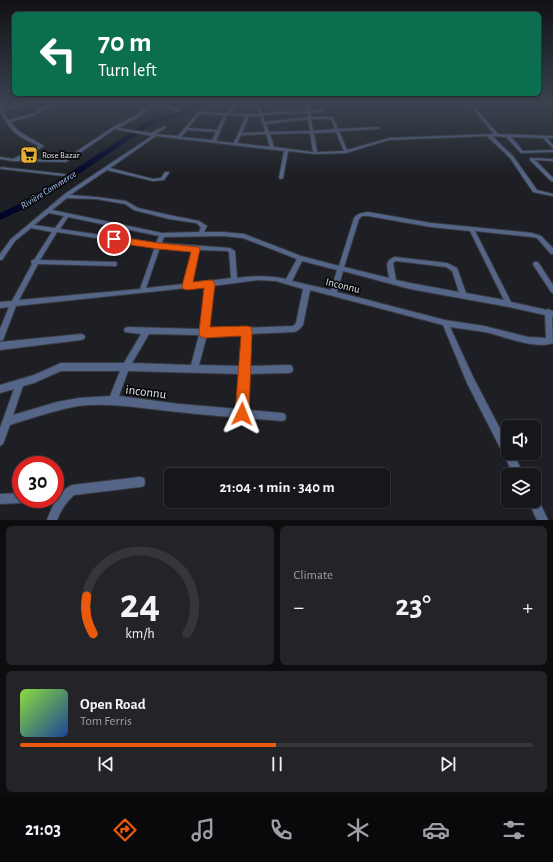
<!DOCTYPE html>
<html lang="en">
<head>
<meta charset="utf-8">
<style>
	body { margin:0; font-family:"Alegreya Sans",sans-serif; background:#232428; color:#f1f3f6; height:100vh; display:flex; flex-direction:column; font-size:15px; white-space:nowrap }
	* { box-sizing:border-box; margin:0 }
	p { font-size:13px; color:#9e9fa3 }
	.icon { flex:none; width:22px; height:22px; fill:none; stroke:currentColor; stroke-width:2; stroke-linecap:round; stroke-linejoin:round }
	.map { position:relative; height:520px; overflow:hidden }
	.panel { display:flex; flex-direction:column; gap:6px; padding:6px; background:#0c0d0f; flex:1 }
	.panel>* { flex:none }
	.top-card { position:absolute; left:12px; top:12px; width:529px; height:84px; border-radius:6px; box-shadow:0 1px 3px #0004,0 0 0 1px #35363a; background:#0b6e4f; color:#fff; overflow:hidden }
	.controls { position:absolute; left:501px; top:420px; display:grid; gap:8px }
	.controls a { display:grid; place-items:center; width:40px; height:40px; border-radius:6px; background:#16171b; box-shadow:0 1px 3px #0004,0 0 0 1px #35363a; font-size:20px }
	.speed { position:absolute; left:12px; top:456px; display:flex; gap:8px; font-size:20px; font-weight:700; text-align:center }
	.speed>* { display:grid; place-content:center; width:52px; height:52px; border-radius:50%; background:#16171b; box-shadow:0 1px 3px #0004,0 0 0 1px #35363a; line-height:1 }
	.speed .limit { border:6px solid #d22; background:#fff; color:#111 }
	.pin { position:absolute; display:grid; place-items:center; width:34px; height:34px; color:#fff; margin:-17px; border:2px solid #fff; border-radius:50%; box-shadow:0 1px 4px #0007 }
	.me { position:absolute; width:44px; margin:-22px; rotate:2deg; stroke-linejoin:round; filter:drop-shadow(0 0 3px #0008) }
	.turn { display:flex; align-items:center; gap:14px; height:84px; padding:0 20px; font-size:18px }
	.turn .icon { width:52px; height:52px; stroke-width:2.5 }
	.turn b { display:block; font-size:28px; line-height:34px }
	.big { font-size:30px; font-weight:700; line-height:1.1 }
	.panel .widget { flex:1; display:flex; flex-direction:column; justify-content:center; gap:6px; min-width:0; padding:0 14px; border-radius:6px; background:#232428 }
	.panel .dial { align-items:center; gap:0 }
	.dial svg { height:104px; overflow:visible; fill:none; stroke:#35363a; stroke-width:7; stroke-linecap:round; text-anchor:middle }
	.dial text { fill:#f1f3f6; stroke:none }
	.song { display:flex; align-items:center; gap:12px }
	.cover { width:48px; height:48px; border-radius:6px; background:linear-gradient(135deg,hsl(90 70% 55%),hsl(220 70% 35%)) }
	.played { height:4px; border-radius:2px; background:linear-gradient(90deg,#ea580c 50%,#35363a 50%) }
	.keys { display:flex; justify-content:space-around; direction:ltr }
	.heat { display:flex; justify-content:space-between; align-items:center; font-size:22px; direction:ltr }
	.panel .tiles { flex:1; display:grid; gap:6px; grid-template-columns:1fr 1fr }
	.widget:last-child { grid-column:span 2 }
	.trip { position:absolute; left:164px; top:468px; width:226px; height:40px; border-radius:6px; background:#16171b; box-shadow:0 1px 3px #0004,0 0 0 1px #35363a; font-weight:700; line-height:40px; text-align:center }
	.menu { display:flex; height:64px; justify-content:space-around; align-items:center; background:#09090b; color:#9e9fa3 }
	.menu .icon { width:28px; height:28px }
	.menu .selected { color:#ea580c }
	.menu b { font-size:18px; color:#f1f3f6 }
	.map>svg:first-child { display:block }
</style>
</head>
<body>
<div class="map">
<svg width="553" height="520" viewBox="0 0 553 520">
	<rect width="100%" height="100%" fill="#1d1f24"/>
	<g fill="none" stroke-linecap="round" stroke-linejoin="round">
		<polygon fill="#010629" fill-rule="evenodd" points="196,103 205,103 174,117 157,121 34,204 0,220 0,213 28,200 141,126 153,119 170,115"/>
		<defs>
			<g id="street">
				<path d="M0,103H4L3,109L19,103H25L3,111L9,120L31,114L51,103H55L33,116L10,122L20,132L44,146L20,159L64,160L113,127L135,116L153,103H161L168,105L171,103H176L171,106L180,111L177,112L167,107L156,104L137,118L118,128L151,133L165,126H166V128L155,134L178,136L198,112L225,113L236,104L235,103H263L259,106L262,113L307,111L305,103H309L310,111L323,110L325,111L323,112L310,113L311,117H333L338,129L378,127L379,128L377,129L339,131L347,150L389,138L494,134L468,103H471L498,134L553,136V138H547L553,145V148L543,138L511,137L523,151L553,150V152L522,153H521L506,137L492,136L513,156L537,190L553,194V196L533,192L510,158L487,136L389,140L346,153L315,154L288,151L283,178L281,179L279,178L284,151L156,136L110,168L153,179L161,178L165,172H169V173L164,180L153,181L107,170L70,195L96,197L126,201L138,208L169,215L199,221L207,226L204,232H223L244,234L301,256L339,266L354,218C358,213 362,213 368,212L431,223L532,233L541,236L553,248V254H551L537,238L532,237L475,231L511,302L547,310L548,309L553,311V317H552L553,343C536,350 503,336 485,332C473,330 462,329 450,327L473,377L508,444V453H513L524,475H514L467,383L443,325L310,290L303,325C301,328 298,331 294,332L250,334L249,366L289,365L292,366L293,369L292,372L289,373L248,374L247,410L282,413L285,414L286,417L285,420L282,421C247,418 213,416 178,412C145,409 112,402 78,406C55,410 32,418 10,425L3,444L0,446V428L14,389L0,393V385L34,375L61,363H124L141,334L125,332L124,330L125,328L128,327L201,329L206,286L16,306L3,340L0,341V329L9,307L0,308V302L12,301L32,264L31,262L32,260H34L52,232L31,228L15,241L2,260H0V254L11,239L66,193L152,136L115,129L66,162L13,161L0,159V157L13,159L39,146C28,141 16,136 9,126C5,121 4,116 0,112ZM239,104L256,106L259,114L229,113ZM307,113L308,117L265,122L263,115ZM200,114L224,115L217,130L188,128ZM227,115L246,116L234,143L216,141ZM249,116H260L262,122L261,123L263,124L265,132L242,133ZM308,119L310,131L269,132L266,124ZM311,119H331L335,129L313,131ZM187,130L216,132L212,140L181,137ZM336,132L344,151L317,152L314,133ZM310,133L313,152L274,147L270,134ZM266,134L270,147L237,143L241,135ZM67,198L96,199L125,204L134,210L169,219L196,223L201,227L199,232L162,233L52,210ZM49,213L64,216L55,228L34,225ZM362,216H368L431,227L470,231L504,300L466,293L457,268L447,263L395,257C383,261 388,268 389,278L344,267L359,219ZM68,217L159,236L156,243L60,229ZM57,232L155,247L140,289L19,300L38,264L114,266H116L117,264L116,262H114L40,260ZM223,236L243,238L297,259L286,279C270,275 254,276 237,278L235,251L230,248L162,243L164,237ZM160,247L193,250L184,284L146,288ZM199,250L227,251L229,252L231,278L191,283ZM302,261L337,270L331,290L292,281ZM396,261L446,267L452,271L459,292L410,283L396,280L393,263ZM343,271L410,289L509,307L545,315L546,338L528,337L484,326L445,320L337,292ZM257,280L276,281L303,289L296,323L293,326L208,329L213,286ZM149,334L199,335L191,365L132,363ZM243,334L241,366L199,365L207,335ZM61,371H120L110,396L79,398L57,402L13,415L23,386L34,383ZM128,371L240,374L238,409L179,404L119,396Z"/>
				<polygon points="530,158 553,159 553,161 535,160 553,178 553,181 551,181 530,160"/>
				<polygon points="1,167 64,174 66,175 64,176 3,169 1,169"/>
				<polygon points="534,262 538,262 553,285 553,293 551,292 534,266 533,264"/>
				<polygon points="81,334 84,335 85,337 84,339 81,340 0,350 0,342"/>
				<path d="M140,477L144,478L145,482L144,486L140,487L74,495C66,502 61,510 57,520H47C52,507 58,491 72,485Z"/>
				<polygon points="21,493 21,499 26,499 25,502 21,503 0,504 0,494"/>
				<polygon points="534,496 537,497 548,520 537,520 528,501 534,501"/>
			</g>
		</defs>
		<use href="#street" stroke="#383a3f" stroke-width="2"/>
		<use href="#street" fill="#546588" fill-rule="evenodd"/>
	</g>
	<linearGradient id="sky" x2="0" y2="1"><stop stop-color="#101114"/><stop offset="0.59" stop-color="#3a4250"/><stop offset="1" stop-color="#3a4250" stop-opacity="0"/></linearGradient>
	<rect width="553" height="176" fill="url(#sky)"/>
	<polygon fill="#ea580c" stroke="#983908" points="114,236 158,243 199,247 200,249 193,282 210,280 213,281 215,284 210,327 247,326 251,327 252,331 249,414 247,418 242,420 237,418 235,414 241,336 204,338 200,336 199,332 204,288 187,290 183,289 182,286 191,252 158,249 111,242 110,239"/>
	<defs>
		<symbol id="supermarket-square" viewBox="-11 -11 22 22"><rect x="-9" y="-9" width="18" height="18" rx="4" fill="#e2af34" stroke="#08090b"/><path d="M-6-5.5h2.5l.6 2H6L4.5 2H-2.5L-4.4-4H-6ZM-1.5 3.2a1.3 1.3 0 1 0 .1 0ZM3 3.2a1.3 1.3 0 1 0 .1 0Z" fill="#111"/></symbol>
	</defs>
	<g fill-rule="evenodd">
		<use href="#supermarket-square" x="19" y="145" width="20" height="20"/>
	</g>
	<g text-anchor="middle" stroke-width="3.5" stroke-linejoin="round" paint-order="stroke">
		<g font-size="9" fill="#dfe0e3" stroke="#08090b" text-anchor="start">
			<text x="42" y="158">Rose Bazar</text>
		</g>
		<g font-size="10" font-style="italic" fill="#a6c0f6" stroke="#08090b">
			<text transform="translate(48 189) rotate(-32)" y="4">Rivière Commerce</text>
		</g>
		<g font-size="11" fill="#dfe0e3" stroke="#08090b">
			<text transform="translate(343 285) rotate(14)" y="4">Inconnu</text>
		</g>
		<g font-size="13" fill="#dfe0e3" stroke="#08090b">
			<text transform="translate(146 391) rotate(7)" y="5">inconnu</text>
		</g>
	</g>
</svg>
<div class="controls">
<a><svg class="icon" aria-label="sound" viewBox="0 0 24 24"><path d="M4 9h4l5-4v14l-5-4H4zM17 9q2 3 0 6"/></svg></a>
<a><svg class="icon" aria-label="layers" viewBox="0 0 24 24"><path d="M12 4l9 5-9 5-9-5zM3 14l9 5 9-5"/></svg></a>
</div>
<div class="speed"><div class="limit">30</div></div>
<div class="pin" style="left:114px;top:239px;background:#d93025"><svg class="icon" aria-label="arrive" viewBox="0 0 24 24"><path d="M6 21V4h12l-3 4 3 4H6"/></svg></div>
<svg class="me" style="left:242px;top:414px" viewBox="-20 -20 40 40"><path d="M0-17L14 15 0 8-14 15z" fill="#ea580c" stroke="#fff" stroke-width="4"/></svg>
<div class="trip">21:04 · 1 min · 340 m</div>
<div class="top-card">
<div class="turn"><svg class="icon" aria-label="left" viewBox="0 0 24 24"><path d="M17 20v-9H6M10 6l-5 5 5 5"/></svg><div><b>70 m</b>Turn left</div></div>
</div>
</div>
<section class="panel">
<div class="tiles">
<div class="widget dial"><svg viewBox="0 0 100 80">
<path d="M14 69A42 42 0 1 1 86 69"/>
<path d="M14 69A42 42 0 0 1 9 40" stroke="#ea580c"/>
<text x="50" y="56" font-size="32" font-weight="700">24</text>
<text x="50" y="72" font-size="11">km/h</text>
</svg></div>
<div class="widget"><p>Climate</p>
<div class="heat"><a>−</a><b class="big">23°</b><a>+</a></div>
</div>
<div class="widget">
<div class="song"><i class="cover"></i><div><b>Open Road</b><p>Tom Ferris</p></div></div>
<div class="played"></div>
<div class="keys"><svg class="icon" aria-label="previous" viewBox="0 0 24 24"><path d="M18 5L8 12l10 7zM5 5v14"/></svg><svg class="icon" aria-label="pause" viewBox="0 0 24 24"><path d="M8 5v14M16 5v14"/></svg><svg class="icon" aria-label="next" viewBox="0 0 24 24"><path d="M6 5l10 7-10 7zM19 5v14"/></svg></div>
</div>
</div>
</section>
<nav class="menu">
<b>21:03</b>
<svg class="icon selected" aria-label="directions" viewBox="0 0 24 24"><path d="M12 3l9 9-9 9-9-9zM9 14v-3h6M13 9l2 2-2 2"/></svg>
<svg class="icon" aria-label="music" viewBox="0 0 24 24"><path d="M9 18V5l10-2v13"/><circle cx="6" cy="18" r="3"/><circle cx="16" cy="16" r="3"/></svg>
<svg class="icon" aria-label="phone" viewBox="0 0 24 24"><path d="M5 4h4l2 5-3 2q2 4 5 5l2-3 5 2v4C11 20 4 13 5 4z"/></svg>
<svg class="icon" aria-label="climate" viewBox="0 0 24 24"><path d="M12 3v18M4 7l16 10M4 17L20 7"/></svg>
<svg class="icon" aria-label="car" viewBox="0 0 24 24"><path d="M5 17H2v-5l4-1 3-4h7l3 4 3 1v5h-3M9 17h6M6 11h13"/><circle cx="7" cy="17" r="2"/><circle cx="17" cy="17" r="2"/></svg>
<svg class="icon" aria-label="filters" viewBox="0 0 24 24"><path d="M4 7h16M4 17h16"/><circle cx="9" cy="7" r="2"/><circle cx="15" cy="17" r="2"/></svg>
</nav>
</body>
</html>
